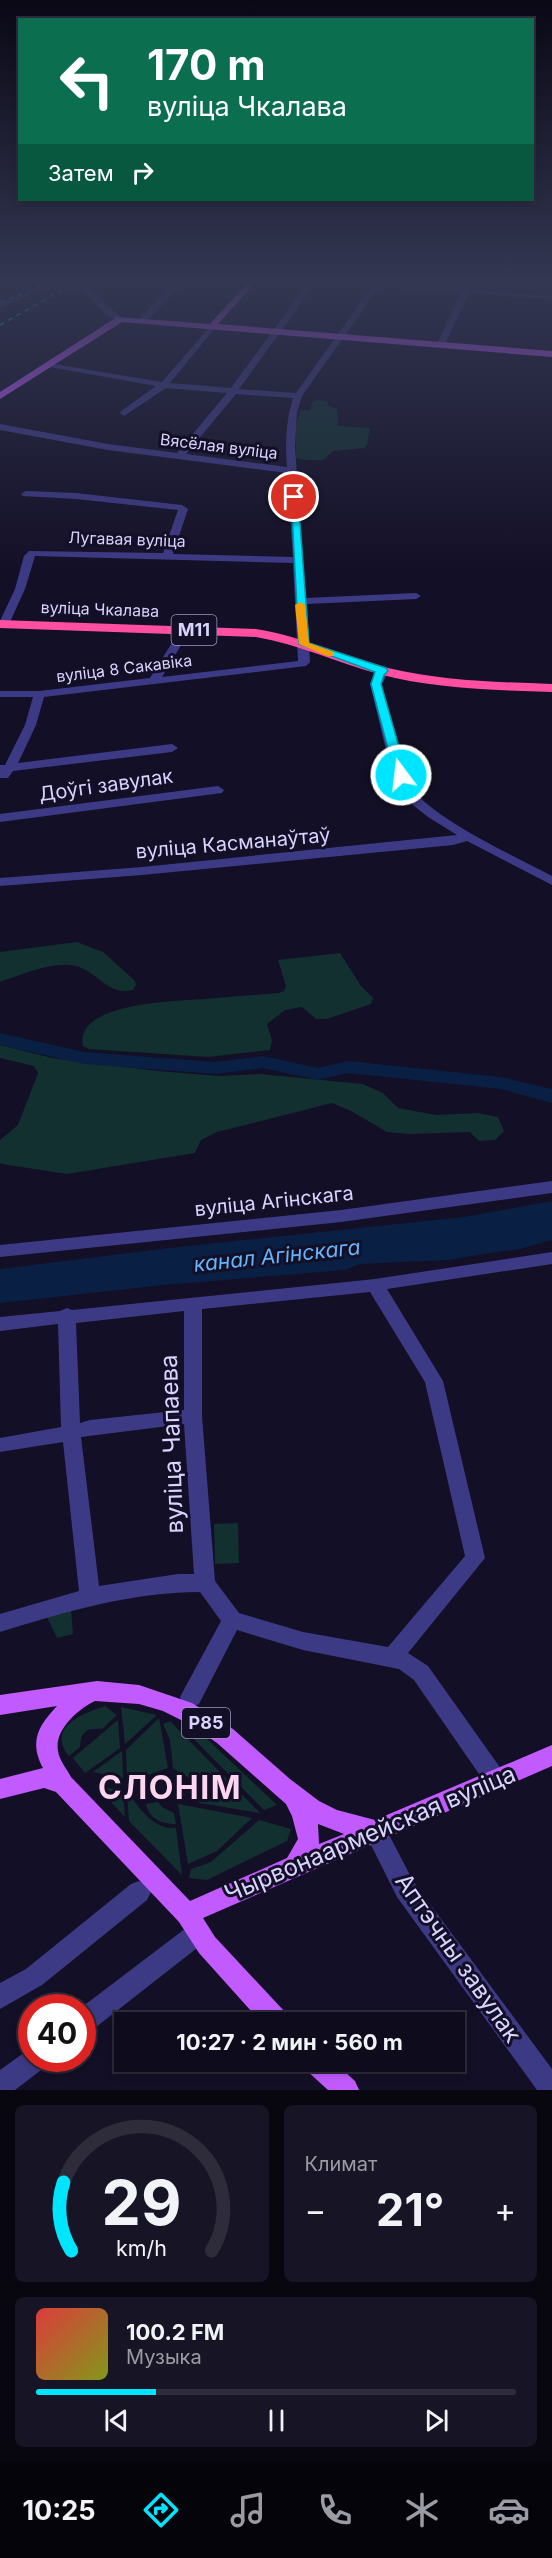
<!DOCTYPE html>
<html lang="ru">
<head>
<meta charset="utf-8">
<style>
	body { margin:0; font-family:Inter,sans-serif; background:#171425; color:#f1f3f6; height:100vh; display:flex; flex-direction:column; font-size:22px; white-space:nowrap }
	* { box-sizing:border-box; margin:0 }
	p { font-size:20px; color:#9b9ba3 }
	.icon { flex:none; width:33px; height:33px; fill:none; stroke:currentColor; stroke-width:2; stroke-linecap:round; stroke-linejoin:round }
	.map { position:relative; height:2090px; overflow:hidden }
	.details { display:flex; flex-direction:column; gap:15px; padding:15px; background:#08060f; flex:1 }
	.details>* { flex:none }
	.banner { position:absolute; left:18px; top:18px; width:516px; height:183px; border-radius:0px; box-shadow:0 3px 9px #0003,0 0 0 2px #2e2b3b; background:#0b6e4f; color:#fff; overflow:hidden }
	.speed { position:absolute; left:18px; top:1994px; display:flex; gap:12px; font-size:30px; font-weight:700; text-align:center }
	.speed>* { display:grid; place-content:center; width:78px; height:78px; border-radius:50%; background:#0e0b1c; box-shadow:0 3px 9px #0003,0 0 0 2px #2e2b3b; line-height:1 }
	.speed .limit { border:9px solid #d22; background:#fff; color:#111 }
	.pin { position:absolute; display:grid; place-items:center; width:51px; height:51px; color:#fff; margin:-26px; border:3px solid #fff; border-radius:50%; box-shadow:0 2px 6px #0007 }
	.me { position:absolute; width:66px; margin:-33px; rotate:345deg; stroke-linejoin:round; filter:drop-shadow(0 0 4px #0008) }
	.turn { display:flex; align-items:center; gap:21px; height:126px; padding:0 30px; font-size:27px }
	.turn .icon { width:78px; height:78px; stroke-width:2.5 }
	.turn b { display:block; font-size:42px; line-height:51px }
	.then { display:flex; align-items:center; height:57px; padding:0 30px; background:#0003; gap:12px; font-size:22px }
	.big { font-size:45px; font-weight:700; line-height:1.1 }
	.details .tile { flex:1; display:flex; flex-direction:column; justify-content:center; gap:9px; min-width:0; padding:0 21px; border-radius:9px; background:#171425 }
	.details .dial { align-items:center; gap:0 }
	.dial svg { height:156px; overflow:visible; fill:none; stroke:#2e2b3b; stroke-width:7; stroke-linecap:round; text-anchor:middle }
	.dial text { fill:#f1f3f6; stroke:none }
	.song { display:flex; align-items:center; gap:18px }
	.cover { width:72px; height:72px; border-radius:9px; background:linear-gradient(135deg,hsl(0 70% 55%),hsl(70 70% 35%)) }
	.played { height:6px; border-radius:3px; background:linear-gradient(90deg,#00e5ff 25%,#2e2b3b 25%) }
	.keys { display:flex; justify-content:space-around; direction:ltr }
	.heat { display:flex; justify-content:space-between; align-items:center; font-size:33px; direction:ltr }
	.details .tiles { flex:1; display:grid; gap:15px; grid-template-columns:1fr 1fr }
	.tile:last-child { grid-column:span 2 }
	.trip { position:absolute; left:114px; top:2012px; width:351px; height:60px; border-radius:0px; background:#0e0b1c; box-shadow:0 3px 9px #0003,0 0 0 2px #2e2b3b; font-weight:700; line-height:60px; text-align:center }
	.dock { display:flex; height:96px; justify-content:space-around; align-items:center; background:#06040b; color:#9b9ba3 }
	.dock .icon { width:42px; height:42px }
	.dock .current { color:#00e5ff }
	.dock b { font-size:27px; color:#f1f3f6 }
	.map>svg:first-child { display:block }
</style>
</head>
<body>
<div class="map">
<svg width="552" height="2090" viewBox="0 0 552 2090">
	<rect width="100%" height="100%" fill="#130f26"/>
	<g fill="#12302f">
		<polygon points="318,400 327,402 329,406 337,409 338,426 370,428 367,445 364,448 333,451 323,460 306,460 296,458 296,427 300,410 310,410 313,401"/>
		<path d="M77,942L103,952L135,981L136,985L133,990C109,996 99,974 79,967C57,959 21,975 0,982V952Z"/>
		<path d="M340,953L361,986L373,998L371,1004L327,1019H316L302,1007L285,1010L267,1024L272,1040L270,1050L208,1057L89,1049L83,1046C74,1002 178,1001 205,999C230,997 254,995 279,993L284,991L286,986L278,960Z"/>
		<polygon points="0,1045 52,1058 158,1071 219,1076 260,1074 363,1084 383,1093 398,1108 436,1115 478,1113 498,1117 504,1131 495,1140 479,1141 470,1132 410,1134 387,1132 351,1111 332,1103 217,1132 201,1140 195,1153 67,1174 2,1164 0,1163 0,1140 18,1125 38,1073 34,1066 0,1058"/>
		<polygon points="238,1523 239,1563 215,1564 214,1524"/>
		<polygon points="71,1610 73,1634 57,1638 47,1617"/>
		<path d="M105,1706L117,1715L102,1729C87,1728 81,1731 80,1747L69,1756C46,1727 84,1713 105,1706Z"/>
		<polygon points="121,1707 157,1715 125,1744"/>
		<polygon points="159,1718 168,1768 148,1775 142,1782 127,1778 126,1750"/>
		<polygon points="118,1720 120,1748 85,1773 73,1758"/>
		<polygon points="170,1721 260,1813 199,1803 203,1787 173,1768 170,1740 163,1724"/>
		<polygon points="180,1725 206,1738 277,1805 264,1810"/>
		<polygon points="122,1751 123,1778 93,1772"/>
		<polygon points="95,1785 123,1791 125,1817"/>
		<path d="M127,1792C140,1808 153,1830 176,1828L182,1875L129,1821Z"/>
		<path d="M158,1802L162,1807L174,1813L176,1824C162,1824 149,1819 146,1804Z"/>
		<polygon points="178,1804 252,1818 217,1851 188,1864"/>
		<polygon points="259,1820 291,1829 287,1841 207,1880 189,1878 191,1869 211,1862"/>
	</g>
	<path fill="#0a1f44" d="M552,1201V1240C539,1243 514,1252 502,1251L448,1260L360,1264L345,1270L164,1285L0,1303V1269L169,1248L464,1217Z"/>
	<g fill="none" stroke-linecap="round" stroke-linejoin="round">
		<polygon fill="#0a1f44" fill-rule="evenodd" points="0,1033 84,1052 215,1062 263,1056 318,1068 348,1061 501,1077 552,1089 552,1103 501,1089 348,1073 318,1080 263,1068 215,1074 84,1064 0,1045"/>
		<g fill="#3d3a85" fill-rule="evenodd">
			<path d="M45,280C59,280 80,283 92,291C103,300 112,311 124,319L120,321C106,318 98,305 87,296C62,272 26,300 0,308V303L50,283Z"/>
			<polygon points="177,280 185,280 146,322 140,322 140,318"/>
			<path d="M310,280H318L239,389L296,393L373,285L331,280H391L389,282L552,296V300L469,293L444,346L440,348L436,346L461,293L380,286L302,396L297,412L295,447L306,598L416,593L421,596L416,599L307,604L310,662L306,666L44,697L36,725L18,763L172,744L178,748L172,752L13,771L8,778H0V765H5L25,725L33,697H0V691H39L150,678L180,630L185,627L190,630L162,677L298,661L293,563L35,556L25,589L9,624L4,627L0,626V621L15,589L24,556L29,551L163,553L178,510L76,499L23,496L21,494L26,491L76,493L182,505L188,509L173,554L293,557L287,473L108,450L0,430V424L108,444L177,453L227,393L166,388L124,416L120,413L121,411L156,386L44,366L48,363L162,382L212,324L216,326L215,328L170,383L231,388ZM236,394L293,398C286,421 285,444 287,467L186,454Z"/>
			<polygon points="535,280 552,280 552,284 536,282"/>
			<path d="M383,668L389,671L382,684C390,716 396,761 413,789C433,819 518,858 552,876V885L467,841L453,845L142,875L0,886V878L142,867L457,835L428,817L413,805L402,791L387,754L370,684L375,672Z"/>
			<polygon points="218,786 224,790 222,793 0,822 0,814"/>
			<polygon points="552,1181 552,1193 341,1222 0,1257 0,1245 341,1210"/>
			<path d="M552,1252V1264L387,1289L443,1381L485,1558L408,1653L428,1666L504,1773L507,1780L504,1787L496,1790L488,1787L414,1680L399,1669L303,1650L237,1630L199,1704L191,1707L183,1704L180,1697L221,1621L200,1592C131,1592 65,1612 0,1632V1614L79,1591L63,1442L0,1452V1438L61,1427L58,1324L0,1331V1317L60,1311L67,1308L72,1310L375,1279ZM370,1292L425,1382L465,1556L388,1647L303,1632L239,1613L215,1581L202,1416V1309ZM184,1311V1410L90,1420L80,1423L76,1323ZM184,1424L194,1574H178L99,1586L81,1437Z"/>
			<polygon points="375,1820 383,1823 413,1881 552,2069 552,2090 537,2090 397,1897 364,1831 367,1823"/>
			<polygon points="139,1881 147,1884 151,1892 147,1900 42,1985 0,2009 0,1983 26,1969 131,1884"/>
			<polygon points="198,1921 206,1925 210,1933 206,1941 91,2031 82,2034 82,2007 190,1925"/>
			<polygon points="32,2047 32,2058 48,2058 45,2067 15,2090 0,2090 0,2070"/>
		</g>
		<g fill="#c25bff" fill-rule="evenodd">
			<polygon points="250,280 258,280 218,324 552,351 552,357 122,322 0,399 0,392 117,317 210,324"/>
			<path d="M97,1681L139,1685L192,1703L233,1729L290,1779L319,1801L337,1810L375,1820L552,1745V1766L203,1918L215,1937L286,2013L289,2022H261L199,1953L179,1922L56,1792L44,1788L0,1799V1779L43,1768C29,1742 38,1726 57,1706L0,1715V1695ZM95,1701L139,1704L163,1711L191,1725L217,1743L286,1804L292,1816L298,1839L287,1858L190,1901L71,1777C67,1769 59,1760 58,1751C54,1730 78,1709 95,1701ZM318,1824L344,1834L319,1844Z"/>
			<polygon points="303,2061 333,2061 355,2081 359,2090 328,2090 306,2070"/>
		</g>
		<path fill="#ff4fa3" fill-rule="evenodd" d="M0,620L256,629C302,636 343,657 388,668C442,681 497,682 552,684V692C494,690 435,689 379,674C337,663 299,644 256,637L0,628Z"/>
		<g stroke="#00e5ff" stroke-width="1.5" stroke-dasharray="5 4.5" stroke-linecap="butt">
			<polyline points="0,302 56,280"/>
			<polyline points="0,325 80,280"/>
		</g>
	</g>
	<linearGradient id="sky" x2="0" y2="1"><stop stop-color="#0a0815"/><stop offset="0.49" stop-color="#333752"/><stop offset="1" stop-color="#333752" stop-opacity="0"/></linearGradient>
	<rect width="552" height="573" fill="url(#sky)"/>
	<polygon fill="#00e5ff" stroke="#0095a6" stroke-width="1.5" points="291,495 298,497 309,643 386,668 388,671 384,675 381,684 407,775 405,778 401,779 395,775 371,684 375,672 299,644"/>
	<polygon fill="#f59e0b" points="300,602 305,605 309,643 334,652 334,656 327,656 299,644 295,605"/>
	<g text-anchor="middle" stroke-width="6" stroke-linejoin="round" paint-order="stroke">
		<g font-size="16" fill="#d9d4ff" stroke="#130f26">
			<text transform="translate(219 446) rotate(7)" y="6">Вясёлая вуліца</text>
			<text transform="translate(127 539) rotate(2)" y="6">Лугавая вуліца</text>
			<text transform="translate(100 609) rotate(2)" y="6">вуліца Чкалава</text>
			<text transform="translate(124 668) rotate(-7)" y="6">вуліца 8 Сакавіка</text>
		</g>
		<g fill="#130f26" stroke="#9e99be" stroke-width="1.5">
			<rect x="171.5" y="615" width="45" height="30" rx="4.5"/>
			<rect x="182" y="1708" width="48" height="30" rx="4.5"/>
		</g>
		<g font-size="18" font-weight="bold" fill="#d9d4ff">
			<text x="194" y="636">М11</text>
			<text x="206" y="1729">Р85</text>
		</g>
		<g font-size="20" fill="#d9d4ff" stroke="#130f26">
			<text transform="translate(106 785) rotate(-8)" y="7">Доўгі завулак</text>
			<text transform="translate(233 843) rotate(-5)" y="7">вуліца Касманаўтаў</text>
			<text transform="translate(274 1201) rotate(-6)" y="7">вуліца Агінскага</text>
		</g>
		<g font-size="21" font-style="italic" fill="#62b6ff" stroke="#130f26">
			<text transform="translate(277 1256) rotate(-6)" y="7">канал Агінскага</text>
		</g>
		<g font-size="24" fill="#d9d4ff" stroke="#130f26">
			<text transform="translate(172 1444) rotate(-92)" y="8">вуліца Чапаева</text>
			<text transform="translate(370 1834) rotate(-23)" y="8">Чырвонаармейская вуліца</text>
			<text transform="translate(458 1958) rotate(55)" y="8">Аптэчны завулак</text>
		</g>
		<g font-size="32" font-weight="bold" letter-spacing="1.5" fill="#ffd6f0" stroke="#130f26">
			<text x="170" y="1799">СЛОНІМ</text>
		</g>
	</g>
</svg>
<div class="speed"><div class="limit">40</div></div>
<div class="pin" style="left:294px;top:497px;background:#d93025"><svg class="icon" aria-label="arrive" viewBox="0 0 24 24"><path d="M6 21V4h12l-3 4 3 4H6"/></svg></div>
<svg class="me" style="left:401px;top:775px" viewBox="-20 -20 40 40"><circle r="17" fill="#00e5ff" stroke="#fff" stroke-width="3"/><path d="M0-11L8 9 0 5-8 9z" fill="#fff"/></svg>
<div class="trip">10:27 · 2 мин · 560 m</div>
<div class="banner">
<div class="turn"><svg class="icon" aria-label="left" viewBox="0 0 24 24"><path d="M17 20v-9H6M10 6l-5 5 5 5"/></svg><div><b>170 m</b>вуліца Чкалава</div></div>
<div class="then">Затем<svg class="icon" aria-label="right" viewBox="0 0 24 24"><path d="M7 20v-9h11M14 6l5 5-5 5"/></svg></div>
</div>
</div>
<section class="details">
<div class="tiles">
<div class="tile dial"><svg viewBox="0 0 100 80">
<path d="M14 69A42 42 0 1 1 86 69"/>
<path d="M14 69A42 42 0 0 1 10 34" stroke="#00e5ff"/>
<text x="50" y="56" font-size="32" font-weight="700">29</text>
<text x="50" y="72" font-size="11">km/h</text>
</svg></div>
<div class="tile"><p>Климат</p>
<div class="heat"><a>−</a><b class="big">21°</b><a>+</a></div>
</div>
<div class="tile">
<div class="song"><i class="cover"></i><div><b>100.2 FM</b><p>Музыка</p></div></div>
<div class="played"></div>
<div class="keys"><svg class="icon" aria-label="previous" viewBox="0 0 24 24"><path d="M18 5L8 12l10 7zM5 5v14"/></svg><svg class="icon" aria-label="pause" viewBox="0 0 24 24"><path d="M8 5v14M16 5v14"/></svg><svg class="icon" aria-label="next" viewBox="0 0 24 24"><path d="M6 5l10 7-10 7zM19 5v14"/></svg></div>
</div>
</div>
</section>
<nav class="dock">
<b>10:25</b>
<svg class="icon current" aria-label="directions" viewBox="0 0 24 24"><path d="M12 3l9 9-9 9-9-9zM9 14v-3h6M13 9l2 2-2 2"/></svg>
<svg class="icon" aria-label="music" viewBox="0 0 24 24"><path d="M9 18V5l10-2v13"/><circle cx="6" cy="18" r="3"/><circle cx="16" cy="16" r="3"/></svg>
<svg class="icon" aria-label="phone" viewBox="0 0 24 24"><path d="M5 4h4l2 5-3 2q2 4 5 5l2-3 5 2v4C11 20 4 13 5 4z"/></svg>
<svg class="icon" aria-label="climate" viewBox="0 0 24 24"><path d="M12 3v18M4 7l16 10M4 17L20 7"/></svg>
<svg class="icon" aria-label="car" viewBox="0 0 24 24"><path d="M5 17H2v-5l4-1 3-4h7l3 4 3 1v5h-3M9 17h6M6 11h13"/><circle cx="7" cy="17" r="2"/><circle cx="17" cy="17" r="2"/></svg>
</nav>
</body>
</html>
